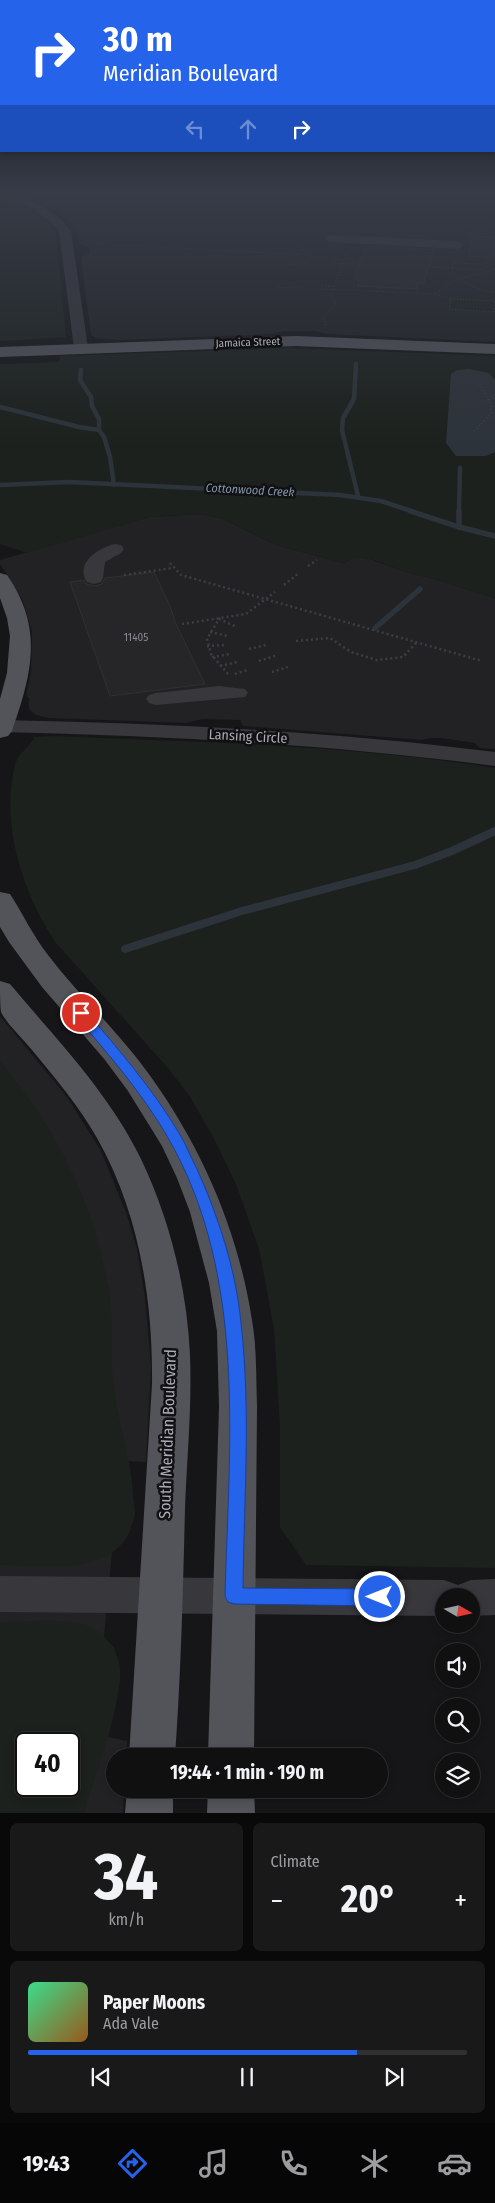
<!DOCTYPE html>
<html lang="en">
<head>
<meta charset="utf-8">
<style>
	body { margin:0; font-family:"Fira Sans Condensed",sans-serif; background:#19191a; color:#f1f3f6; height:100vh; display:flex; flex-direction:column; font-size:19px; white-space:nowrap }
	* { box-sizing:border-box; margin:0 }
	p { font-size:16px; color:#9c9d9f }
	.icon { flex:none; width:28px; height:28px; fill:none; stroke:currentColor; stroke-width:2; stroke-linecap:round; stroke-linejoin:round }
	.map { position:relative; height:1813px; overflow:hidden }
	.details { display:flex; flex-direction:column; gap:10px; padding:10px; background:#090909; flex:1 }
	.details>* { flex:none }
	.hud { position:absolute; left:0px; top:0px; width:495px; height:152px; box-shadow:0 2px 8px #0003,0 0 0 1px #303031; background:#2563eb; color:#fff; overflow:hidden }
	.needle { width:32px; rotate:99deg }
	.controls { position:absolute; left:435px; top:1588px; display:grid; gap:10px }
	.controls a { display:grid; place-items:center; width:45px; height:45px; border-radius:50%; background:#101011; box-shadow:0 2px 8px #0003,0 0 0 1px #303031; font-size:25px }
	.speed { position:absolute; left:15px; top:1732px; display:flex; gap:10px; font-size:25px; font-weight:700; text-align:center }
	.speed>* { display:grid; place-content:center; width:65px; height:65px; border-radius:50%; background:#101011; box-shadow:0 2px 8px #0003,0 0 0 1px #303031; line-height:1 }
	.speed .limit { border:2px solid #111; border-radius:8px; background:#fff; color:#111 }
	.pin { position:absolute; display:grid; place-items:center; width:42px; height:42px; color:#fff; margin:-21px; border:2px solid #fff; border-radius:50%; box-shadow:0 1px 5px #0007 }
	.me { position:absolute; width:55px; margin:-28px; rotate:270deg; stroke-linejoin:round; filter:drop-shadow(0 0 4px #0008) }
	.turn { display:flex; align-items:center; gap:18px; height:105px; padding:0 20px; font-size:22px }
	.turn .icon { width:65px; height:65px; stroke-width:2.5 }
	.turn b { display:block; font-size:35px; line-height:42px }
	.lanes { display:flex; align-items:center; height:48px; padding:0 20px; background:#0003; justify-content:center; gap:25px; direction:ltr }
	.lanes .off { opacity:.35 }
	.big { font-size:38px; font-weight:700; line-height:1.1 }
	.details .widget { flex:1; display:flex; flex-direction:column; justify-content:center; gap:8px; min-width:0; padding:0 18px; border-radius:8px; background:#19191a }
	.details .dial { align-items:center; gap:0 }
	.dial b { font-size:65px; line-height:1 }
	.song { display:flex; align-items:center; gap:15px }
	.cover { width:60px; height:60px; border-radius:8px; background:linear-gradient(135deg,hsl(150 70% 55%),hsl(30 70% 35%)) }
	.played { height:5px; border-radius:2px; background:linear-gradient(90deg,#2563eb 75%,#303031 75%) }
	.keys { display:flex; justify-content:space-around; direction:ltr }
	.heat { display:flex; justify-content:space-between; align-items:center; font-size:28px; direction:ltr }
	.details .tiles { flex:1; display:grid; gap:10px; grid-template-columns:1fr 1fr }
	.widget:last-child { grid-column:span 2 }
	.trip { position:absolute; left:106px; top:1748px; width:282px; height:50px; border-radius:25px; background:#101011; box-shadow:0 2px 8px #0003,0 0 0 1px #303031; font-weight:700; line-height:50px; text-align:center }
	.tab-bar { display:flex; height:80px; justify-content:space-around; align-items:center; background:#060607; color:#9c9d9f }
	.tab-bar .icon { width:35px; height:35px }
	.tab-bar .selected { color:#2563eb }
	.tab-bar b { font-size:22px; color:#f1f3f6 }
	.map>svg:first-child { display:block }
</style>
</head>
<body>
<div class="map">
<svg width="495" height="1813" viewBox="0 0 495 1813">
	<rect width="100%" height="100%" fill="#161517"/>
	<g fill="#222224" fill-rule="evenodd">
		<polygon points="22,192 207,192 495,198 495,342 326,334 315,331 283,331 273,334 118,340 96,338 91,335 81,258 90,253 89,247 80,244 75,228 62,215 41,204 14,194"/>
		<polygon points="200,514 221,518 276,545 344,563 355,557 370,559 406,572 438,580 495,598 495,749 480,748 475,743 442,738 432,738 421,740 243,726 240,720 203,719 185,723 49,718 36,715 30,710 28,704 30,699 26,696 31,672 32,631 22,599 0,564 0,560 149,517"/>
		<path d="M0,1016L67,1097L101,1151L127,1215L137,1249L145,1297L151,1366L146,1462L128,1461L135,1513L133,1522L125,1539L112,1552L104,1637L114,1648L119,1663L120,1679L108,1737L127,1741L126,1756H115V1789H124L123,1813H0ZM26,1744H69V1786H26Z"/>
	</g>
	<g fill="#1c211d" fill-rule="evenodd">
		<polygon points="207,192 467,192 495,193 495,198"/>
		<path d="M0,199C20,205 45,213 56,233L66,337L0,341Z"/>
		<polygon points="452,300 493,302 492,311 451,309"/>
		<polygon points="290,348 495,356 495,598 438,580 406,572 374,560 355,557 344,563 276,545 221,518 200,514 149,517 27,553 0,544 0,364 59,362 60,356"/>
		<path d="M52,736C200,742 349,745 495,768V1568L306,1565L280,1527V1426L274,1329L259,1249L236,1184L213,1137L189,1095L167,1067L56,943C23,894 0,824 15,765C19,751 30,748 34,737Z"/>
		<path d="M0,1061C59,1131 96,1207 110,1298C113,1320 111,1343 112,1366C112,1379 115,1393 117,1407C123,1441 146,1511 125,1540C98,1576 39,1565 0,1565Z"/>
		<path d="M0,1622C21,1622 66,1618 84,1624C100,1630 115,1645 119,1662C126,1694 94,1779 84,1813H0ZM26,1744H69V1786H26Z"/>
	</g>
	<polygon fill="#2d333a" points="469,369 489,373 495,380 495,452 486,456 456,456 446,443 451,374 457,370"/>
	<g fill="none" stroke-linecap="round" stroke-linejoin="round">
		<g stroke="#2d333a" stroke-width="4.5">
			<polyline points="356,364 354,399 343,418 342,430 358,496"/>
			<polyline points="81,370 80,380 91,397 92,406 99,419 99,430 104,437 110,457 114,485"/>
			<polyline points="0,407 79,427 99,430"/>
			<polyline points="0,485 69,482 340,495 381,501 414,512"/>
			<polyline points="459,512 460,468"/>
		</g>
		<g stroke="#2d333a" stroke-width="5.5">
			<polyline points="410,511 459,527 495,536"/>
			<polyline points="459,527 459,511"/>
			<polyline points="375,628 420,589"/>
		</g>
		<polyline stroke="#2d333a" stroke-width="8" points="125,949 242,911 415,865 452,851 495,831"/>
	</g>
	<g fill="#262628" stroke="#303033">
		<polygon points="472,236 495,237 495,258 469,256"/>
		<polygon points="371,246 434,250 424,283 418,283 417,289 357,286 359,280 354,280 361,258 364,249 370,249"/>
		<polygon points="154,572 170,606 176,624 205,684 110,696 70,582 84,580 86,584 95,586 102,584 105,578"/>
	</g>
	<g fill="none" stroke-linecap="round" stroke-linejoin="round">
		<g stroke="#3d3e43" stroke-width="1" stroke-dasharray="1 2" stroke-linecap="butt">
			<polyline points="51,192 99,192"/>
			<polyline points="216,192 495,198"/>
			<polyline points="470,225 471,218"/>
			<polyline points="469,233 495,234"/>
			<polyline points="97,244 196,249"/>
			<polyline points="298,247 311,254"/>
			<polyline points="209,250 312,255"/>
			<polyline points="332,260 343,260"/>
			<path d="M453,261L452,272C463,285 479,289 495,293"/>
			<polyline points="331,263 357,264"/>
			<polyline points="455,263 482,264 495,258"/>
			<polyline points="286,265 310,263"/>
			<polyline points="430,267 484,270"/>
			<polyline points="322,286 333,286"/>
			<polyline points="278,287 289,288"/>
			<polyline points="289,287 303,288"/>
			<polyline points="320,289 436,294 453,281 495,269"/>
			<polyline points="377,292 379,287"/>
			<polyline points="436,294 451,299"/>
			<polygon points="451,299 495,301 494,312 449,309"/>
			<polyline points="326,325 323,317 334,307 335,303 331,295 346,254"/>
		</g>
		<g stroke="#3d3e43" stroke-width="2" stroke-dasharray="1 2.5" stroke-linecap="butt">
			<polyline points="489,400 495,395"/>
			<polyline points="474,431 491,414 491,405 480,384"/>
		</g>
		<g stroke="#3d3e43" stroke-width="2.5" stroke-dasharray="2 3" stroke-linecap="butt">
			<polyline points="170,563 181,575 482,661"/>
			<polyline points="308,566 317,560"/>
			<polyline points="124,575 173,568"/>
			<polyline points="284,585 299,573"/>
			<polyline points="182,624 246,614 275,592"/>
			<polyline points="210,632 228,636"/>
			<polyline points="296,641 330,638 351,652 377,660 403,657 417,642"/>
			<polyline points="207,646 226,645"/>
			<polyline points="249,649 266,645"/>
			<polyline points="212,657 231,654"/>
			<polyline points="259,661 275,656"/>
			<polyline points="220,666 238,662"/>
			<polyline points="272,672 288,667"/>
			<polyline points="228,674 211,654 207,639 219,619 237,627"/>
			<polyline points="235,674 247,670"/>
		</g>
		<g fill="#37373c" fill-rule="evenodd">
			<path d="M0,192C27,196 55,209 71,231L88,348L86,351L81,352L74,348L59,231C45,212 22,204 0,198Z"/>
			<polygon points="332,235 458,241 464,245 458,249 328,242 326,239 328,236"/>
			<path d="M115,544L121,545L124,549L121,553L105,562L103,578L101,582L94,584L87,582C74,563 100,547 115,544Z"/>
			<polygon points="219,686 245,689 248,693 245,697 156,705 149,703 146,699 149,695 156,693"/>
			<path d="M0,720C166,723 330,731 495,752V766C330,744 166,736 0,732Z"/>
			<polygon points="0,1576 444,1580 458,1585 471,1580 495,1579 495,1615 471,1616 471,1596 444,1596 444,1616 0,1612"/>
		</g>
		<g fill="#53545a" fill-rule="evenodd">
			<polygon points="296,336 495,344 495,354 296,346 0,357 0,347"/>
			<path d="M0,573L7,575C44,628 32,674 12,731L8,736L0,738V699L7,673L10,636L7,618L0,598Z"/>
			<path d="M0,892L10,894C23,914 33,936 48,955C80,997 120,1033 151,1077C203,1150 238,1231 252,1320C257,1349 256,1378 257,1407L254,1756H208L219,1407L217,1331L209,1283L190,1212L177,1178L162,1146L128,1091L105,1060L42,987L9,942L0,927Z"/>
			<path d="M0,981L10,984C57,1040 109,1093 141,1159C170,1220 187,1288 190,1355C192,1406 187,1457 185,1508C183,1591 181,1674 175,1756H129L152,1384C153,1300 139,1212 97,1138C79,1106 55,1078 32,1050C23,1039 6,1023 1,1012C0,1004 0,990 0,981Z"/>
			<polygon points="127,1789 173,1789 173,1813 125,1813"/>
			<polygon points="208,1789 254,1789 255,1813 207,1813"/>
		</g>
	</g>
	<linearGradient id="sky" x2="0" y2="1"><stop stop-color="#0c0c0d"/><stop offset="0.43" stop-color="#363b47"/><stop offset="1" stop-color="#363b47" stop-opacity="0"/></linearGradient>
	<rect width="495" height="446" fill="url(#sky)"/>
	<path fill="#2563eb" stroke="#184099" d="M81,1009L85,1010C119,1050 152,1088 179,1133C186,1144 190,1156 196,1167C218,1215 236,1270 241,1323C251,1410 244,1500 243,1588L380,1589L386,1591L389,1597L386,1603L380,1606L234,1604L228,1602L225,1596C229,1443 248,1275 167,1136C142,1093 109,1055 76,1016L74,1013L76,1010Z"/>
	<g text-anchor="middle" stroke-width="5" stroke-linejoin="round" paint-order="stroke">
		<g font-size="11" fill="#a9acb6" stroke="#111012">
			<text transform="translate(248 342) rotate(-2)" y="4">Jamaica Street</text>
		</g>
		<g font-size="11" fill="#888a92">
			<text x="136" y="641">11405</text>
		</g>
		<g font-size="12" font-style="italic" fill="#8398ad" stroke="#111012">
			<text transform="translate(250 490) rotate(3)" y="4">Cottonwood Creek</text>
		</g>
		<g font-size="14" fill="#a9acb6" stroke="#111012">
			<text transform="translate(248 736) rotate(3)" y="5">Lansing Circle</text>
		</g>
		<g font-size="16" fill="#a9acb6" stroke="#111012">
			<text transform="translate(167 1434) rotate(-88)" y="6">South Meridian Boulevard</text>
		</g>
	</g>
</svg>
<div class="controls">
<a><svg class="needle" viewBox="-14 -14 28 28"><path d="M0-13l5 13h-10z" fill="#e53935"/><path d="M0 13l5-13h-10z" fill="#9c9d9f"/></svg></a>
<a><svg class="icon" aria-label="sound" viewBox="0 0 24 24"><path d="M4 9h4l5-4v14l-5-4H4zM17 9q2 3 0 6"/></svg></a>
<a><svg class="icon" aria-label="search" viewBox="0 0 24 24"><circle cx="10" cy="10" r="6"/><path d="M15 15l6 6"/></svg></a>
<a><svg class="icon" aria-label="layers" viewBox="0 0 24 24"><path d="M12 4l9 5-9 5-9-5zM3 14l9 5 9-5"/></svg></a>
</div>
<div class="speed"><div class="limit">40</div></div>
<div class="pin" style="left:81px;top:1013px;background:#d93025"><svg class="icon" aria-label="arrive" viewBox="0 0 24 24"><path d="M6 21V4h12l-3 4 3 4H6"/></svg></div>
<svg class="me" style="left:380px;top:1597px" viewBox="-20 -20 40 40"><circle r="17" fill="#2563eb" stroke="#fff" stroke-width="3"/><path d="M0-11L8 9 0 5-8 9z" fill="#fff"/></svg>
<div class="trip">19:44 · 1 min · 190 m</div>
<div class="hud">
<div class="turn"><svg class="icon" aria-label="right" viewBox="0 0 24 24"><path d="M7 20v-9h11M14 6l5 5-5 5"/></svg><div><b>30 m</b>Meridian Boulevard</div></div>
<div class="lanes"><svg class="icon off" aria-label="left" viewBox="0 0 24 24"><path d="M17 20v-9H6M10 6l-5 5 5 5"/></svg><svg class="icon off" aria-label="ahead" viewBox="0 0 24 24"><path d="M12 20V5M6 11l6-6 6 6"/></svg><svg class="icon" aria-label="right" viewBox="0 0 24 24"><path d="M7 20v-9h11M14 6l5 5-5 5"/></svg></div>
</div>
</div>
<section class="details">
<div class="tiles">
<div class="widget dial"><b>34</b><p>km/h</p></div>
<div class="widget"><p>Climate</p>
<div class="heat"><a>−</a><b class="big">20°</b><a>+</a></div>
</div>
<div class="widget">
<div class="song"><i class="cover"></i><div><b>Paper Moons</b><p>Ada Vale</p></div></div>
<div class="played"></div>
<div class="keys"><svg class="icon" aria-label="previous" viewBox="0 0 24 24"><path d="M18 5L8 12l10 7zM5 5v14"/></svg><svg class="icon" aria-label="pause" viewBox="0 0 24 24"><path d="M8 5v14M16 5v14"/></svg><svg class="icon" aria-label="next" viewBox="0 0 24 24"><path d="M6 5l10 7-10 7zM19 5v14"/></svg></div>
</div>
</div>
</section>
<nav class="tab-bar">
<b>19:43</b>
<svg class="icon selected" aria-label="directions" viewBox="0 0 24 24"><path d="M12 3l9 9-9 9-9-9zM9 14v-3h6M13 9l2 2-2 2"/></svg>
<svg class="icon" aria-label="music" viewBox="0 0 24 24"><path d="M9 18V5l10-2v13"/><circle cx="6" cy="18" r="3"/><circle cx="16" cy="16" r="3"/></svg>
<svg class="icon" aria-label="phone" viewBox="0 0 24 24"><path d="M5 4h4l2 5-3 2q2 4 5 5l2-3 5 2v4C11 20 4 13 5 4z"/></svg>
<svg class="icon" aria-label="climate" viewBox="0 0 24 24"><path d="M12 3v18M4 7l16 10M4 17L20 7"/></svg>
<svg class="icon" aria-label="car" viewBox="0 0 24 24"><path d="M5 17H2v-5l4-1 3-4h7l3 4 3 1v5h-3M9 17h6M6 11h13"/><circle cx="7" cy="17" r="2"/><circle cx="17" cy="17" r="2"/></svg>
</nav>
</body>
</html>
